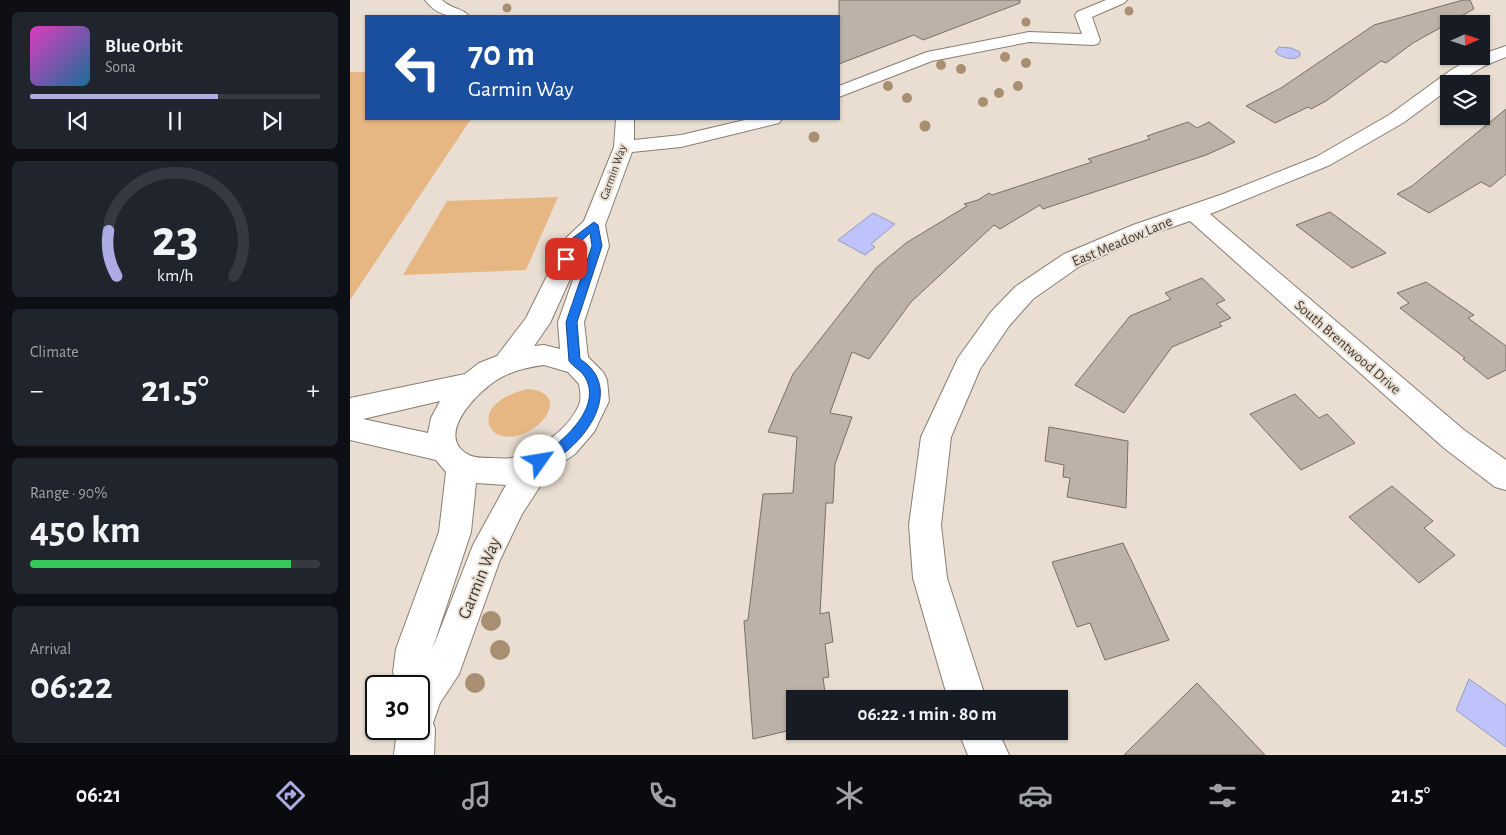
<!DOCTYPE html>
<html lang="en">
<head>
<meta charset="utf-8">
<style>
	body { margin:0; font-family:"Alegreya Sans",sans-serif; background:#20242c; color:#f1f3f6; height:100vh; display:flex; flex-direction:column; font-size:19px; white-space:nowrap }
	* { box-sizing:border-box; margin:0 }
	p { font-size:16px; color:#9ea1a6 }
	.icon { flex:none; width:28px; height:28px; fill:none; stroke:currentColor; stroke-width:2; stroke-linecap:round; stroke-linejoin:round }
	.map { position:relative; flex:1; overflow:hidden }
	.panel { display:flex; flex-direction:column; gap:12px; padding:12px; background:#0d0f14; width:350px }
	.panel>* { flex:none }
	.banner { position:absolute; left:15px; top:15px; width:475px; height:105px; border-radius:0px; box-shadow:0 1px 4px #0004; background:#1a4fa0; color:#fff; overflow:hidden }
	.needle { width:32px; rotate:87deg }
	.tools { position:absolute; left:1090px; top:15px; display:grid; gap:10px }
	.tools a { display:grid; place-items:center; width:50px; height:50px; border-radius:0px; background:#171b24; box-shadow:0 1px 4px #0004; font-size:25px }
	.speed { position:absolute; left:15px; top:675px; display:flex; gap:10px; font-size:25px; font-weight:700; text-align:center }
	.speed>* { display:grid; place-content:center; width:65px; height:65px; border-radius:50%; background:#171b24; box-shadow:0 1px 4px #0004; line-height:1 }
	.speed .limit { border:2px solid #111; border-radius:8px; background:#fff; color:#111 }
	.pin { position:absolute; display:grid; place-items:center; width:42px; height:42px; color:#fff; margin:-21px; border-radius:10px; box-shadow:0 2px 8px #0006 }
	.me { position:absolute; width:55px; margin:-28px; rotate:58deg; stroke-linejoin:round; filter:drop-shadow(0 0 4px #0008) }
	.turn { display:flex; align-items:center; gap:18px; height:105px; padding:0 20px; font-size:22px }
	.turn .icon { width:65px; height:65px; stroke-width:2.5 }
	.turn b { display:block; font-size:35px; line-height:42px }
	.big { font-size:38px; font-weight:600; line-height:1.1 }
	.panel .tile { flex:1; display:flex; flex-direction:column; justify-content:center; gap:8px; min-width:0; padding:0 18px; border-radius:8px; background:#20242c }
	.panel .dial { align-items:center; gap:0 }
	.dial svg { height:130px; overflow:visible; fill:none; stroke:#363941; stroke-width:7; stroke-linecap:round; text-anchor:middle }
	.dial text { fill:#f1f3f6; stroke:none }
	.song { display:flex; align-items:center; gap:15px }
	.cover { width:60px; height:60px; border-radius:8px; background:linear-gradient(135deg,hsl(310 70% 55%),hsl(200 70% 35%)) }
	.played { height:5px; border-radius:2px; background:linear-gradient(90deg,#adabe3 65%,#363941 65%) }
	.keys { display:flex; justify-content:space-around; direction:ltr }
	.heat { display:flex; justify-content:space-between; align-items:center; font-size:28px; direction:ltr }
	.charge { height:8px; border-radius:4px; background:linear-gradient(90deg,#34c759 90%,#363941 0) }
	.trip { position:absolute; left:436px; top:690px; width:282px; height:50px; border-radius:0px; background:#171b24; box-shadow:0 1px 4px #0004; font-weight:600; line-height:50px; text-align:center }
	.menu { display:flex; height:80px; justify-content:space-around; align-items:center; background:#090b0e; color:#9ea1a6 }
	.menu .icon { width:35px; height:35px }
	.menu .active { color:#adabe3 }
	.menu b { font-size:22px; color:#f1f3f6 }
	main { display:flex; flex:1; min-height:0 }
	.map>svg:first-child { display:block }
</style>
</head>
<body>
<main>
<section class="panel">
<div class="tile">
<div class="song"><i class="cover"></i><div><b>Blue Orbit</b><p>Sona</p></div></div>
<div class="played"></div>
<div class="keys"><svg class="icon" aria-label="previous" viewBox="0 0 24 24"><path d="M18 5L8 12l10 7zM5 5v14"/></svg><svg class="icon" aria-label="pause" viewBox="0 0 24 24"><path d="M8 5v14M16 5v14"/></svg><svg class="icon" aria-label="next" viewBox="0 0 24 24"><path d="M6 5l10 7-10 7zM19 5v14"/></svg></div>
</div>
<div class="tile dial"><svg viewBox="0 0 100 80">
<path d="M14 69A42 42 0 1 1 86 69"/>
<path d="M14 69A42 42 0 0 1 9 41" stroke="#adabe3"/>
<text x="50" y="56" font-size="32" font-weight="700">23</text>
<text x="50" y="72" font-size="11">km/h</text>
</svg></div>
<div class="tile"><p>Climate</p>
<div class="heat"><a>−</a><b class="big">21.5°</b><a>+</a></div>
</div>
<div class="tile"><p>Range · 90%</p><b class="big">450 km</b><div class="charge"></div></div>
<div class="tile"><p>Arrival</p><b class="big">06:22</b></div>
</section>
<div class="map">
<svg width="1156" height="755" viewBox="0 0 1156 755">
	<rect width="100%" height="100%" fill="#e9ded1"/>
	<g fill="#e6b783">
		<polygon points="0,72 16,72 16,119 121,119 0,300"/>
		<polygon points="208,197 176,270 53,275 97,201"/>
		<path d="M178,389C226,393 185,443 153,436C146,435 141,431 139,424C134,404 162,392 178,389Z"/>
	</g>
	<g fill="#bfc3fc" stroke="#989ac0">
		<path d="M929,47L941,48L950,52V56C942,61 932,58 925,52Z"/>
		<polygon points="523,213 545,224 521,244 525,247 515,255 488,240"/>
		<polygon points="1119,679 1156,705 1156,747 1106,710"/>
	</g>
	<g fill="#bdb2a7" stroke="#796f64">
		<polygon points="489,0 670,0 670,3 573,40 564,35 489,64"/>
		<polygon points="1113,0 1120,0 1124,9 1063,43 1036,63 1031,61 976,101 961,109 958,107 925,123 896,106 931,88 1024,25"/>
		<polygon points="1156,109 1156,174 1140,187 1131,182 1079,213 1047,194 1062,186"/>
		<polygon points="838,122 847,128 859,122 885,142 856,155 693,209 690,205 650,229 644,225 561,302 519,359 502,352 480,413 502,417 485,464 483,503 476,503 470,614 479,612 483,642 475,644 479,677 473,678 476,699 445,699 445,729 403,739 394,621 398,620 413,494 443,493 447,437 418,432 443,374 526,268 556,243 617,206 614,204 628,200 639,193 642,195 742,162 738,159 800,139 797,136"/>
		<polygon points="980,212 1036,253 1002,268 946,225"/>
		<polygon points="852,278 875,300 866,304 881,318 869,323 872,326 822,347 774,413 725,385 780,316 821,299 815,293"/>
		<polygon points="1076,282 1124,315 1118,318 1156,346 1156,370 1138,379 1113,359 1115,358 1050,308 1059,303 1047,293"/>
		<polygon points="945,394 969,418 977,414 1005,443 951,470 900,414"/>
		<polygon points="699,427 778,441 776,508 717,497 720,478 713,477 714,465 695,461"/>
		<polygon points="1042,486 1083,521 1074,528 1105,555 1069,583 999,517"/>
		<polygon points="773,543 819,640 755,660 740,623 727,627 702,562"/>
		<polygon points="847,683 915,755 774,755"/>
	</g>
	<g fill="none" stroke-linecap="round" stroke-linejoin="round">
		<defs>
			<g id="minor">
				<path d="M75,0H92C101,9 113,8 119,16C100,17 87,16 75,0Z"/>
				<polygon points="756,0 777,0 774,3 742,17 750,40 748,44 742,45 679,42 582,61 489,97 489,86 577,52 679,32 732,34 725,15 727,12"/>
				<polygon points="1156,46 1156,57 1136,65 1105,84 1099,84 1099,89 1053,123 980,165 860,214 1114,430 1156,460 1156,490 1145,487 1094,448 840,221 799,235 730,266 683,299 659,326 630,369 601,437 591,525 597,578 636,699 598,699 563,578 559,525 571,437 608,358 641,312 665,287 714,254 783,225 873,194 966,157 1039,115 1101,70 1124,57"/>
				<path d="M266,119H284V140L331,135L399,119H432L429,123L331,147L282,152L255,225L259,246L234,322L238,357L253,372L257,380L259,401L244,432L225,454L200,471L172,514L150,560L109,674L90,703L83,723L85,729L84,755H44L47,729H69V686H48L43,672L46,649L89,532L96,472L86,460L0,440V398L115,374L129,363L147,356L176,318L216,238L234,221L264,147ZM235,246L208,322L210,349L194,345L184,346L200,323ZM194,365L218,372L229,384C230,389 231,397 230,402C222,427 185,454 161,458C155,459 148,458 141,458C134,458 125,458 119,455C82,436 130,389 150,378C164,370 179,367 194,365ZM90,401L81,418L78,433L13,419ZM126,483L156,485L123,545L82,650L121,532Z"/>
				<polygon points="608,731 648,731 659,755 618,755"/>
			</g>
		</defs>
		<use href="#minor" stroke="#887d72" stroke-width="2"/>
		<use href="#minor" fill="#fff" fill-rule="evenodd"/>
	</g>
	<g fill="#a88f71">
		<circle cx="157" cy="8" r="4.5"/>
		<circle cx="779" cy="11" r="4.5"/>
		<circle cx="676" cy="22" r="4.5"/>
		<circle cx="655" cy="57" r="5"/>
		<circle cx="676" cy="63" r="5"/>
		<circle cx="591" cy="65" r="5"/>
		<circle cx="611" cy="69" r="5"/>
		<circle cx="538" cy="86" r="5"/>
		<circle cx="668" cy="86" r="5"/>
		<circle cx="649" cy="93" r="5"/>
		<circle cx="557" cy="98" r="5"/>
		<circle cx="633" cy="102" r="5"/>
		<circle cx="575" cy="126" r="5.5"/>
		<circle cx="464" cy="137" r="5.5"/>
		<circle cx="141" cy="621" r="10"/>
		<circle cx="150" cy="650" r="10"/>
		<circle cx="125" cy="683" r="10"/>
	</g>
	<path fill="#1a73e8" stroke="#114b97" d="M244,222L248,225L252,246L227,322L230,359C279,390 229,453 190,467L186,465L184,461C187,454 196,453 202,448C221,433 251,404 235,377C231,370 223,367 219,361L216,322L242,246L240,233L228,244L220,261L216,262L211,259L220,240Z"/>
	<g text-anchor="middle" stroke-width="4" stroke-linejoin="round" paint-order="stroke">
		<g font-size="12" fill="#3e3a35" stroke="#e9ded1">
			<text transform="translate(263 172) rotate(-70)" y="4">Garmin Way</text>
		</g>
		<g font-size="15" fill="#3e3a35" stroke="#e9ded1">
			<text transform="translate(772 241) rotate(-23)" y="5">East Meadow Lane</text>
			<text transform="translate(998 347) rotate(41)" y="5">South Brentwood Drive</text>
		</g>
		<g font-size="18" fill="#3e3a35" stroke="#e9ded1">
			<text transform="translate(129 578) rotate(-68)" y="6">Garmin Way</text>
		</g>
	</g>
</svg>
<div class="tools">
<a><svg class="needle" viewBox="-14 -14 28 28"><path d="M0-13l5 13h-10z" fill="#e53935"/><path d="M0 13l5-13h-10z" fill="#9ea1a6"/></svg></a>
<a><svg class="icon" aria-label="layers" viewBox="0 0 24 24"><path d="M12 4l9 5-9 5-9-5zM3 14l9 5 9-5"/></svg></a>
</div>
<div class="speed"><div class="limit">30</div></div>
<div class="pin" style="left:216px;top:259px;background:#d93025"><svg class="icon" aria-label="arrive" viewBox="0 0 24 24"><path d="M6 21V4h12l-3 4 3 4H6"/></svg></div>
<svg class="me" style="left:190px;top:461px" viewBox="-20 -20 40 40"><circle r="19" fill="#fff"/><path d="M0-13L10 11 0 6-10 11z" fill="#1a73e8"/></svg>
<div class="trip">06:22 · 1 min · 80 m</div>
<div class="banner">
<div class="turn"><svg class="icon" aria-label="left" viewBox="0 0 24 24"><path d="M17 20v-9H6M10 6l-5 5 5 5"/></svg><div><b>70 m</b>Garmin Way</div></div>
</div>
</div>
</main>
<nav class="menu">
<b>06:21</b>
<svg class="icon active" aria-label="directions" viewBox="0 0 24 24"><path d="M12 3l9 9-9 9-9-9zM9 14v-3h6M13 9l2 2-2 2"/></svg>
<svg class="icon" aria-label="music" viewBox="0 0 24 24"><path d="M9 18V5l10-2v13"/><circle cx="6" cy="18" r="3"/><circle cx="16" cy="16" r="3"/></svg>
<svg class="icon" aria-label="phone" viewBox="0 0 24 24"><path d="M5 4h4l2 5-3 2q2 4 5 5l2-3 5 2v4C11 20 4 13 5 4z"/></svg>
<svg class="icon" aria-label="climate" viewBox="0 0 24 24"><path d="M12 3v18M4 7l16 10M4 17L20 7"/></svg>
<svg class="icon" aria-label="car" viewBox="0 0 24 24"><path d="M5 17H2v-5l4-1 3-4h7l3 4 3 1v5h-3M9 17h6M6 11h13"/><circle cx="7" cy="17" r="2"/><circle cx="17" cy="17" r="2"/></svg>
<svg class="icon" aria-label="filters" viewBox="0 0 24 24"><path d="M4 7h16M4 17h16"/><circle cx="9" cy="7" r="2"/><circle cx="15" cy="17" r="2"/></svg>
<b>21.5°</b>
</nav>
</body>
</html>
